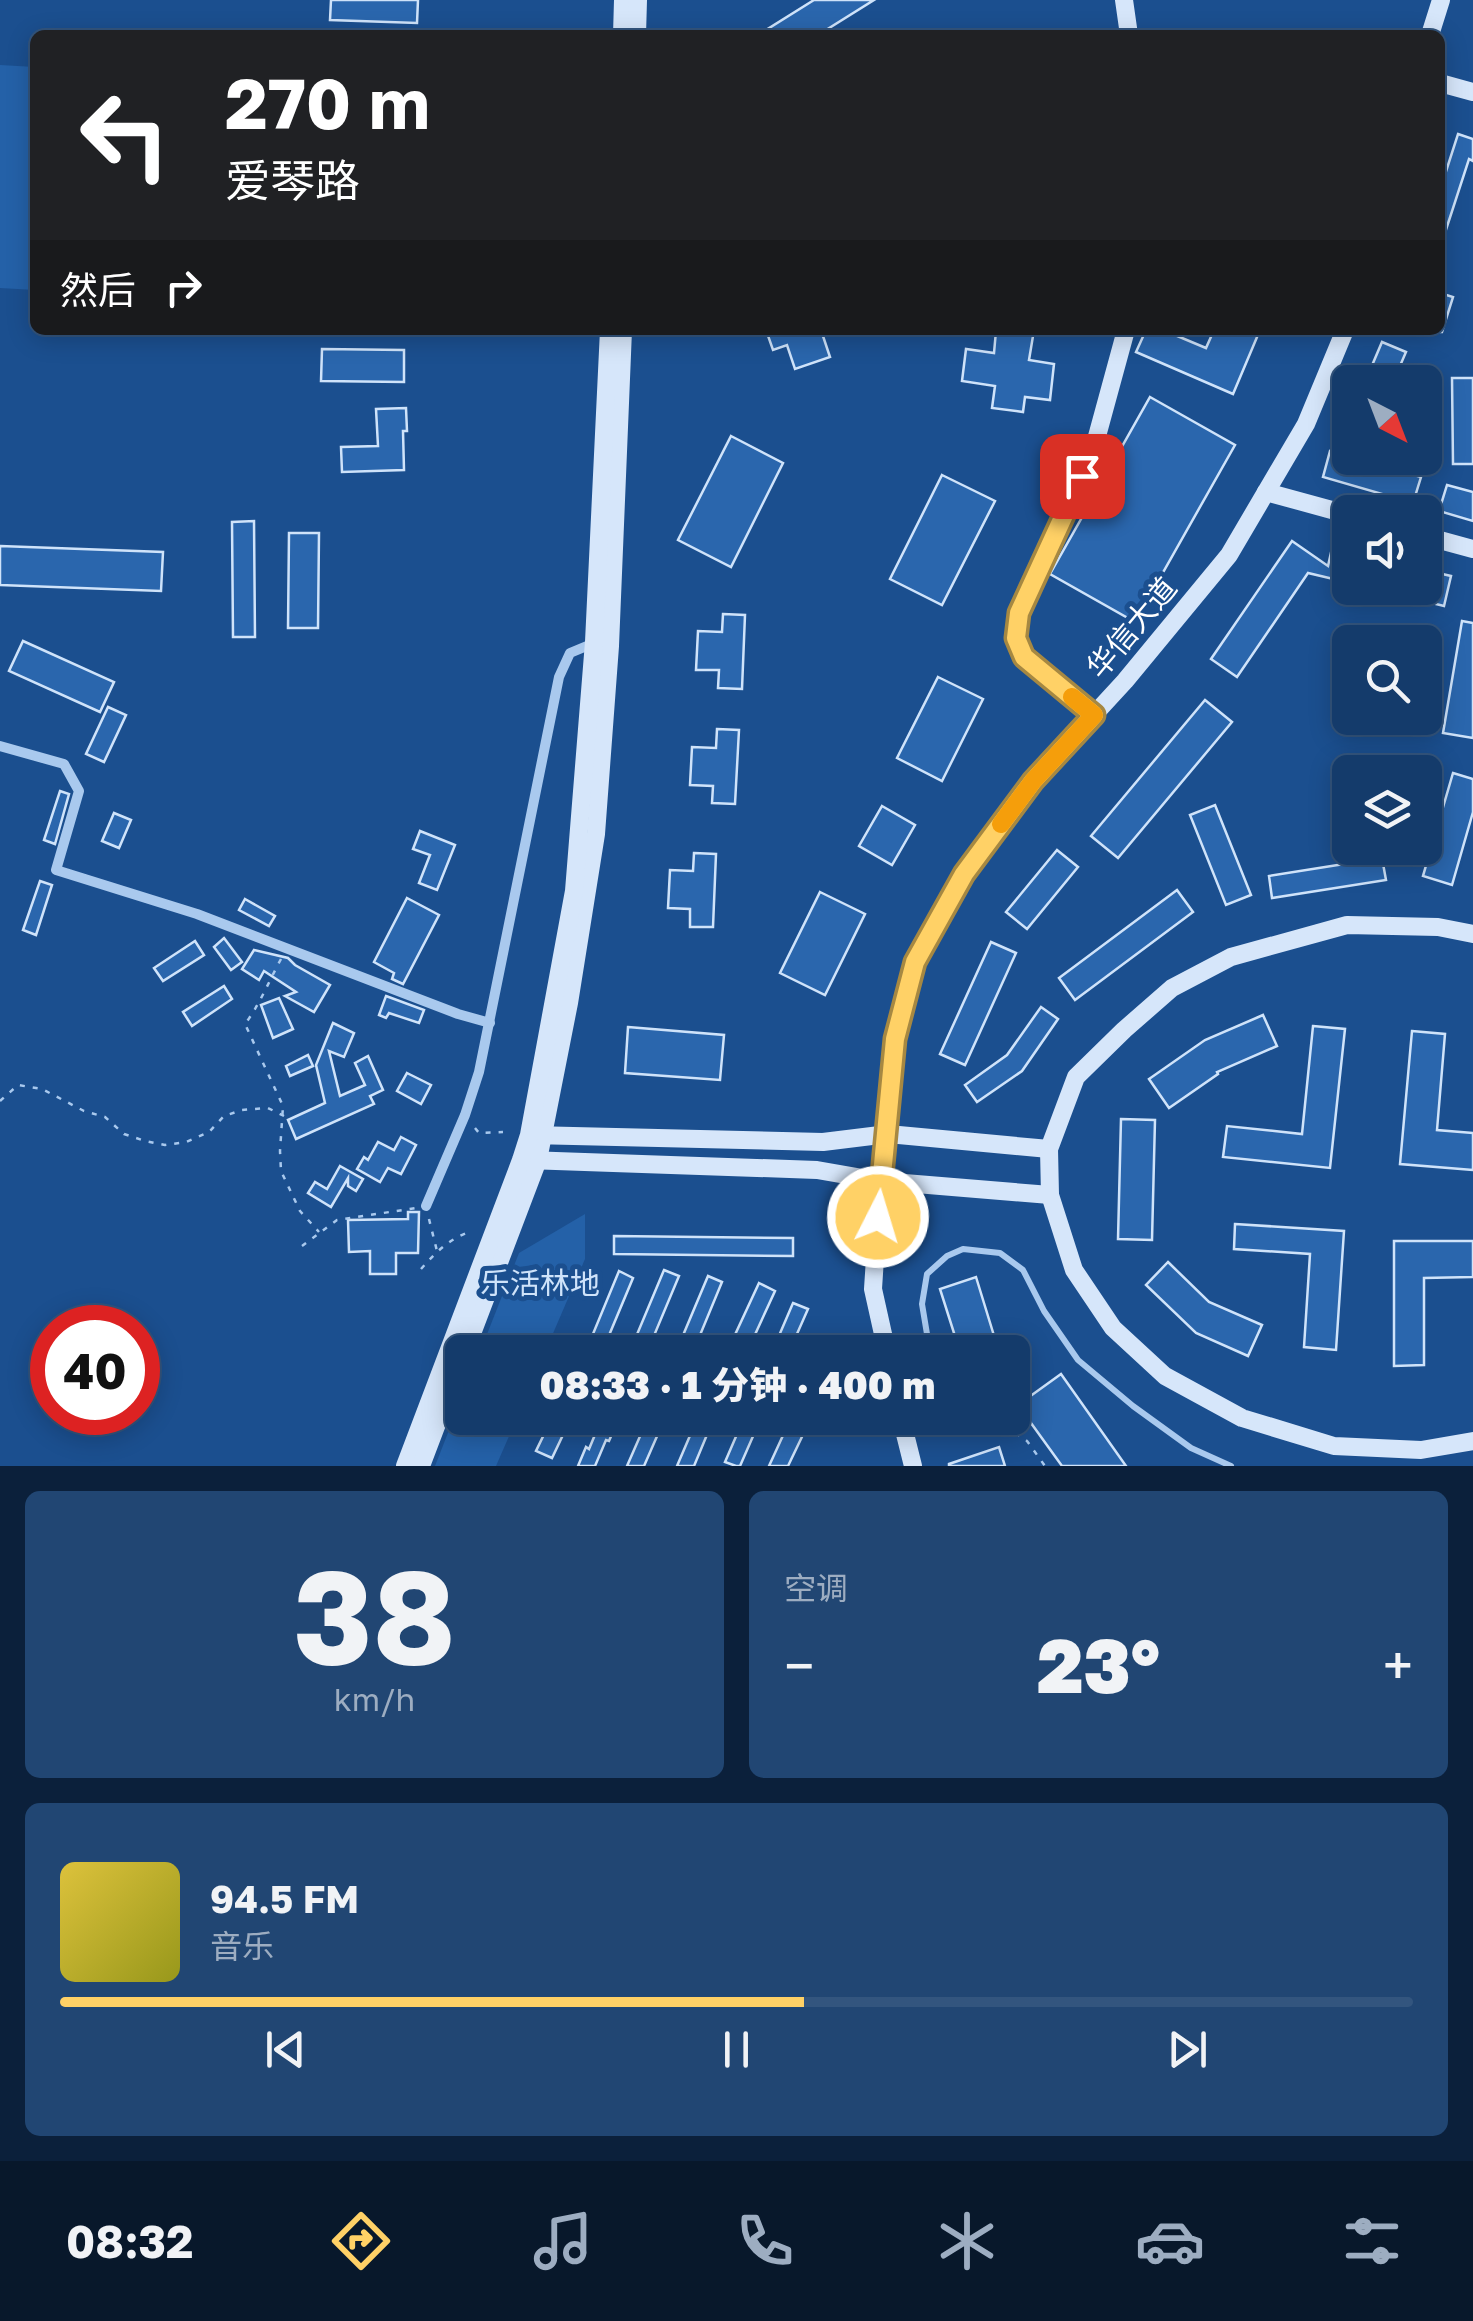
<!DOCTYPE html>
<html lang="zh">
<head>
<meta charset="utf-8">
<style>
	body { margin:0; font-family:"Golos Text","Noto Sans SC",sans-serif; background:#214673; color:#f1f3f6; height:100vh; display:flex; flex-direction:column; font-size:38px; white-space:nowrap }
	* { box-sizing:border-box; margin:0 }
	p { font-size:32px; color:#9dadc1 }
	.icon { flex:none; width:55px; height:55px; fill:none; stroke:currentColor; stroke-width:2; stroke-linecap:round; stroke-linejoin:round }
	.map { position:relative; height:1466px; overflow:hidden }
	.side { display:flex; flex-direction:column; gap:25px; padding:25px; background:#0b203b; flex:1 }
	.side>* { flex:none }
	.guide { position:absolute; left:30px; top:30px; width:1415px; height:305px; border-radius:15px; box-shadow:0 5px 25px #0003,0 0 0 2px #33557e; background:#202124; color:#fff; overflow:hidden }
	.needle { width:65px; rotate:138deg }
	.controls { position:absolute; left:1332px; top:365px; display:grid; gap:20px }
	.controls a { display:grid; place-items:center; width:110px; height:110px; border-radius:15px; background:#143b6b; box-shadow:0 5px 25px #0003,0 0 0 2px #33557e; font-size:50px }
	.speed { position:absolute; left:30px; top:1305px; display:flex; gap:20px; font-size:50px; font-weight:700; text-align:center }
	.speed>* { display:grid; place-content:center; width:130px; height:130px; border-radius:50%; background:#143b6b; box-shadow:0 5px 25px #0003,0 0 0 2px #33557e; line-height:1 }
	.speed .limit { border:15px solid #d22; background:#fff; color:#111 }
	.pin { position:absolute; display:grid; place-items:center; width:85px; height:85px; color:#fff; margin:-42px; border-radius:20px; box-shadow:0 5px 15px #0006 }
	.me { position:absolute; width:110px; margin:-55px; rotate:5deg; stroke-linejoin:round; filter:drop-shadow(0 0 8px #0008) }
	.turn { display:flex; align-items:center; gap:35px; height:210px; padding:0 30px; font-size:45px }
	.turn .icon { width:130px; height:130px; stroke-width:2.5 }
	.turn b { display:block; font-size:70px; line-height:85px }
	.then { display:flex; align-items:center; height:95px; padding:0 30px; background:#0003; gap:20px; font-size:38px }
	.big { font-size:75px; font-weight:800; line-height:1.1 }
	.side .widget { flex:1; display:flex; flex-direction:column; justify-content:center; gap:15px; min-width:0; padding:0 35px; border-radius:15px; background:#214673 }
	.side .dial { align-items:center; gap:0 }
	.dial b { font-size:130px; line-height:1 }
	.song { display:flex; align-items:center; gap:30px }
	.cover { width:120px; height:120px; border-radius:15px; background:linear-gradient(135deg,hsl(50 70% 55%),hsl(60 70% 35%)) }
	.played { height:10px; border-radius:5px; background:linear-gradient(90deg,#ffd166 55%,#33557e 55%) }
	.keys { display:flex; justify-content:space-around; direction:ltr }
	.heat { display:flex; justify-content:space-between; align-items:center; font-size:55px; direction:ltr }
	.side .tiles { flex:1; display:grid; gap:25px; grid-template-columns:1fr 1fr }
	.widget:last-child { grid-column:span 2 }
	.trip { position:absolute; left:445px; top:1335px; width:585px; height:100px; border-radius:15px; background:#143b6b; box-shadow:0 5px 25px #0003,0 0 0 2px #33557e; font-weight:800; line-height:100px; text-align:center }
	.menu { display:flex; height:160px; justify-content:space-around; align-items:center; background:#08182b; color:#9dadc1 }
	.menu .icon { width:70px; height:70px }
	.menu .current { color:#ffd166 }
	.menu b { font-size:45px; color:#f1f3f6 }
	.map>svg:first-child { display:block }
</style>
</head>
<body>
<div class="map">
<svg width="1473" height="1466" viewBox="0 0 1473 1466">
	<rect width="100%" height="100%" fill="#1b4f8f"/>
	<g fill="#2461a8">
		<polygon points="0,65 35,67 35,290 0,288"/>
		<polygon points="585,1214 585,1259 545,1352 480,1352 519,1253"/>
		<polygon points="462,1397 462,1418 517,1418 496,1466 435,1466"/>
	</g>
	<g fill="#2a66ad" stroke="#cfe3fa" stroke-width="2.5">
		<polygon points="331,0 418,0 417,23 330,20"/>
		<polygon points="814,0 874,0 818,35 758,35"/>
		<polygon points="1458,134 1473,139 1473,161 1469,159 1442,242 1440,242 1440,190"/>
		<polygon points="1440,293 1453,297 1442,332 1440,332"/>
		<polygon points="766,330 821,330 830,357 795,369 787,345 773,350"/>
		<polygon points="1146,330 1163,330 1206,348 1214,330 1260,330 1233,394 1136,352"/>
		<polygon points="996,331 1033,336 1029,360 1054,364 1050,400 1025,397 1023,412 992,408 995,386 962,381 966,349 994,353"/>
		<polygon points="1382,342 1406,352 1393,382 1365,382"/>
		<polygon points="322,349 404,350 404,382 321,381"/>
		<polygon points="1452,378 1473,378 1473,464 1453,464"/>
		<polygon points="1150,397 1235,445 1135,622 1050,574"/>
		<polygon points="406,408 407,431 403,431 404,470 342,472 341,447 378,446 376,409"/>
		<polygon points="731,436 783,463 731,567 678,540"/>
		<polygon points="1330,451 1421,477 1413,503 1323,477"/>
		<polygon points="942,475 995,501 942,605 890,579"/>
		<polygon points="1447,485 1473,492 1473,521 1439,511"/>
		<polygon points="254,521 255,637 233,637 232,522"/>
		<polygon points="289,533 319,533 318,628 288,628"/>
		<polygon points="1292,541 1328,566 1332,548 1350,552 1350,583 1308,573 1237,677 1211,659"/>
		<polygon points="0,546 163,552 161,591 0,585"/>
		<polygon points="1425,570 1451,576 1444,606 1387,592 1388,588 1425,588"/>
		<polygon points="723,614 745,615 742,689 718,688 719,670 696,670 698,631 722,632"/>
		<polygon points="1462,621 1473,623 1473,738 1443,733"/>
		<polygon points="23,641 114,682 100,712 9,671"/>
		<polygon points="938,677 983,699 942,781 897,758"/>
		<polygon points="1205,700 1232,722 1118,858 1091,836"/>
		<polygon points="108,707 126,715 104,762 86,754"/>
		<polygon points="717,729 739,730 735,804 712,803 713,786 690,785 692,747 716,748"/>
		<polygon points="1453,773 1473,779 1473,812 1452,885 1423,876"/>
		<polygon points="60,791 69,794 55,844 44,840"/>
		<polygon points="1215,805 1251,895 1226,905 1190,815"/>
		<polygon points="882,806 915,825 892,865 859,846"/>
		<polygon points="114,813 131,820 119,848 102,841"/>
		<polygon points="420,831 455,845 437,890 419,883 430,855 413,849"/>
		<polygon points="1057,850 1078,867 1027,929 1006,912"/>
		<polygon points="694,853 716,854 713,927 690,927 690,909 668,908 670,870 693,871"/>
		<polygon points="1382,858 1386,880 1272,898 1269,876"/>
		<polygon points="40,881 52,885 36,935 23,930"/>
		<polygon points="1177,890 1193,912 1075,1000 1059,978"/>
		<polygon points="820,892 865,914 825,995 780,973"/>
		<polygon points="407,898 439,915 403,984 392,979 394,973 374,962"/>
		<polygon points="245,899 275,916 269,926 239,910"/>
		<polygon points="224,938 242,962 231,970 214,947"/>
		<polygon points="195,941 204,955 163,981 154,968"/>
		<polygon points="991,942 1016,953 965,1065 940,1054"/>
		<polygon points="254,950 288,958 295,965 330,985 314,1012 285,996 296,992 264,971 259,980 242,969"/>
		<polygon points="224,986 232,999 192,1026 183,1012"/>
		<polygon points="386,996 424,1010 419,1023 389,1013 386,1018 379,1015"/>
		<polygon points="279,998 293,1029 273,1038 261,1005"/>
		<polygon points="1041,1007 1058,1019 1022,1071 977,1102 965,1085 1007,1055"/>
		<polygon points="1263,1015 1277,1046 1217,1072 1218,1074 1169,1108 1149,1079 1205,1040"/>
		<polygon points="333,1023 354,1033 344,1057 329,1051 340,1096 365,1085 355,1063 368,1056 383,1090 370,1096 374,1104 296,1139 288,1120 325,1103 316,1065"/>
		<polygon points="1313,1026 1345,1029 1330,1168 1223,1157 1227,1126 1302,1134"/>
		<polygon points="628,1027 724,1035 720,1080 625,1073"/>
		<polygon points="1412,1031 1445,1034 1437,1130 1473,1133 1473,1170 1400,1164"/>
		<polygon points="308,1055 313,1066 290,1076 286,1066"/>
		<polygon points="407,1073 431,1085 421,1104 397,1091"/>
		<polygon points="1121,1119 1155,1120 1152,1240 1118,1239"/>
		<polygon points="401,1137 416,1145 401,1174 388,1168 380,1182 357,1169 364,1157 368,1160 378,1142 394,1150"/>
		<polygon points="340,1166 363,1179 356,1191 348,1186 348,1178 331,1207 308,1193 315,1182 327,1189"/>
		<polygon points="408,1212 419,1212 418,1253 396,1253 396,1274 370,1274 370,1251 349,1252 348,1220 408,1219"/>
		<polygon points="1235,1224 1344,1231 1336,1350 1304,1347 1310,1254 1234,1249"/>
		<polygon points="614,1236 793,1238 793,1256 614,1254"/>
		<polygon points="1394,1241 1473,1241 1473,1277 1424,1278 1424,1365 1394,1366"/>
		<polygon points="1168,1262 1209,1302 1262,1325 1248,1356 1196,1333 1146,1285"/>
		<polygon points="664,1270 679,1276 648,1350 633,1344"/>
		<polygon points="619,1271 633,1278 602,1352 588,1346"/>
		<polygon points="708,1276 722,1282 693,1352 676,1352"/>
		<polygon points="976,1277 999,1352 960,1352 940,1289"/>
		<polygon points="759,1283 775,1291 747,1352 727,1352"/>
		<polygon points="793,1303 808,1309 789,1352 772,1352"/>
		<polygon points="1061,1374 1126,1466 1062,1466 1018,1405"/>
		<polygon points="552,1418 571,1418 552,1458 536,1451"/>
		<polygon points="602,1418 619,1418 609,1441 606,1440 595,1466 578,1466 586,1447 589,1449"/>
		<polygon points="648,1418 665,1418 644,1466 627,1466"/>
		<polygon points="744,1418 761,1418 740,1466 736,1466 725,1462"/>
		<polygon points="791,1418 811,1418 788,1466 769,1466"/>
		<polygon points="695,1424 709,1430 694,1466 677,1466"/>
		<polygon points="999,1447 1005,1466 949,1466 949,1464"/>
	</g>
	<g fill="none" stroke-linecap="round" stroke-linejoin="round">
		<g stroke="#a9c9ee" stroke-width="2.5" stroke-dasharray="5 8" stroke-linecap="butt">
			<path d="M281,959C269,981 260,1004 245,1024L283,1106L280,1151L281,1171L300,1211L319,1232"/>
			<polyline points="0,1101 18,1085 42,1089 84,1111 105,1117 124,1134 145,1141 165,1145 186,1142 209,1132 224,1116 242,1110 268,1108 284,1116"/>
			<polyline points="475,1128 479,1133 503,1132"/>
			<polyline points="429,1219 437,1251"/>
			<polyline points="302,1246 337,1220 416,1208"/>
			<path d="M421,1269C435,1253 450,1238 470,1232"/>
			<polyline points="994,1418 1027,1441 1045,1466"/>
		</g>
		<polyline stroke="#a9c9ee" stroke-width="6" points="930,1352 922,1304 927,1274 947,1256 963,1249 1000,1253 1023,1270 1044,1311 1078,1360 1133,1406 1191,1448 1231,1466"/>
		<g stroke="#a9c9ee" stroke-width="10">
			<polyline points="0,746 64,764 79,791 56,870 197,914 458,1014 490,1023"/>
			<polyline points="426,1206 465,1115 479,1072 559,677 570,653 594,643"/>
		</g>
		<g stroke="#d6e6fa" stroke-width="18">
			<polyline points="1124,0 1129,35"/>
			<polyline points="622,35 623,0"/>
			<polyline points="637,35 638,0"/>
			<polyline points="1430,35 1441,0"/>
			<polyline points="1440,83 1473,92"/>
			<polyline points="1266,492 1350,515"/>
			<polyline points="1425,536 1473,549"/>
			<polyline points="1094,715 1023,657 1016,638 1019,613 1093,451 1126,330"/>
			<polyline points="1473,934 1438,927 1347,925 1231,957 1172,988 1124,1030 1076,1077 1049,1149 1050,1195 1074,1270 1113,1328 1165,1376 1242,1418 1334,1446 1421,1450 1473,1441"/>
			<polyline points="531,1135 823,1142 888,1134 1049,1149"/>
			<polyline points="527,1160 817,1170 880,1181 1050,1195"/>
			<polyline points="465,1352 538,1160 569,1003 596,834 610,646 623,330"/>
			<polyline points="887,1352 873,1289 880,1181 888,1134 895,1039 915,962 964,874 1033,781 1125,681 1229,555 1306,424 1345,330"/>
			<polyline points="901,1418 913,1466"/>
			<polyline points="405,1466 521,1160 529,1135 574,891 594,642 609,330"/>
			<polyline points="421,1466 462,1358"/>
		</g>
	</g>
	<g fill="none" stroke-linecap="round" stroke-linejoin="round">
		<defs>
			<polyline id="route" points="878,1217 895,1039 915,962 964,874 1033,781 1094,715 1024,657 1016,638 1019,613 1082,476"/>
		</defs>
		<use href="#route" stroke="#a68842" stroke-width="25"/>
		<use href="#route" stroke="#ffd166" stroke-width="18"/>
		<polyline stroke="#f59e0b" stroke-width="18" points="1001,824 1033,781 1094,715 1072,697"/>
	</g>
	<g text-anchor="middle" stroke-width="10" stroke-linejoin="round" paint-order="stroke">
		<g font-size="30" fill="#fff" stroke="#1b4f8f">
			<text transform="translate(1132 628) rotate(-50)" y="10">华信大道</text>
		</g>
		<g font-size="30" fill="#cfe3fa" stroke="#1b4f8f">
			<text x="540" y="1294">乐活林地</text>
		</g>
	</g>
</svg>
<div class="controls">
<a><svg class="needle" viewBox="-14 -14 28 28"><path d="M0-13l5 13h-10z" fill="#e53935"/><path d="M0 13l5-13h-10z" fill="#9dadc1"/></svg></a>
<a><svg class="icon" aria-label="sound" viewBox="0 0 24 24"><path d="M4 9h4l5-4v14l-5-4H4zM17 9q2 3 0 6"/></svg></a>
<a><svg class="icon" aria-label="search" viewBox="0 0 24 24"><circle cx="10" cy="10" r="6"/><path d="M15 15l6 6"/></svg></a>
<a><svg class="icon" aria-label="layers" viewBox="0 0 24 24"><path d="M12 4l9 5-9 5-9-5zM3 14l9 5 9-5"/></svg></a>
</div>
<div class="speed"><div class="limit">40</div></div>
<div class="pin" style="left:1082px;top:476px;background:#d93025"><svg class="icon" aria-label="arrive" viewBox="0 0 24 24"><path d="M6 21V4h12l-3 4 3 4H6"/></svg></div>
<svg class="me" style="left:878px;top:1217px" viewBox="-20 -20 40 40"><circle r="17" fill="#ffd166" stroke="#fff" stroke-width="3"/><path d="M0-11L8 9 0 5-8 9z" fill="#fff"/></svg>
<div class="trip">08:33 · 1 分钟 · 400 m</div>
<div class="guide">
<div class="turn"><svg class="icon" aria-label="left" viewBox="0 0 24 24"><path d="M17 20v-9H6M10 6l-5 5 5 5"/></svg><div><b>270 m</b>爱琴路</div></div>
<div class="then">然后<svg class="icon" aria-label="right" viewBox="0 0 24 24"><path d="M7 20v-9h11M14 6l5 5-5 5"/></svg></div>
</div>
</div>
<section class="side">
<div class="tiles">
<div class="widget dial"><b>38</b><p>km/h</p></div>
<div class="widget"><p>空调</p>
<div class="heat"><a>−</a><b class="big">23°</b><a>+</a></div>
</div>
<div class="widget">
<div class="song"><i class="cover"></i><div><b>94.5 FM</b><p>音乐</p></div></div>
<div class="played"></div>
<div class="keys"><svg class="icon" aria-label="previous" viewBox="0 0 24 24"><path d="M18 5L8 12l10 7zM5 5v14"/></svg><svg class="icon" aria-label="pause" viewBox="0 0 24 24"><path d="M8 5v14M16 5v14"/></svg><svg class="icon" aria-label="next" viewBox="0 0 24 24"><path d="M6 5l10 7-10 7zM19 5v14"/></svg></div>
</div>
</div>
</section>
<nav class="menu">
<b>08:32</b>
<svg class="icon current" aria-label="directions" viewBox="0 0 24 24"><path d="M12 3l9 9-9 9-9-9zM9 14v-3h6M13 9l2 2-2 2"/></svg>
<svg class="icon" aria-label="music" viewBox="0 0 24 24"><path d="M9 18V5l10-2v13"/><circle cx="6" cy="18" r="3"/><circle cx="16" cy="16" r="3"/></svg>
<svg class="icon" aria-label="phone" viewBox="0 0 24 24"><path d="M5 4h4l2 5-3 2q2 4 5 5l2-3 5 2v4C11 20 4 13 5 4z"/></svg>
<svg class="icon" aria-label="climate" viewBox="0 0 24 24"><path d="M12 3v18M4 7l16 10M4 17L20 7"/></svg>
<svg class="icon" aria-label="car" viewBox="0 0 24 24"><path d="M5 17H2v-5l4-1 3-4h7l3 4 3 1v5h-3M9 17h6M6 11h13"/><circle cx="7" cy="17" r="2"/><circle cx="17" cy="17" r="2"/></svg>
<svg class="icon" aria-label="filters" viewBox="0 0 24 24"><path d="M4 7h16M4 17h16"/><circle cx="9" cy="7" r="2"/><circle cx="15" cy="17" r="2"/></svg>
</nav>
</body>
</html>
